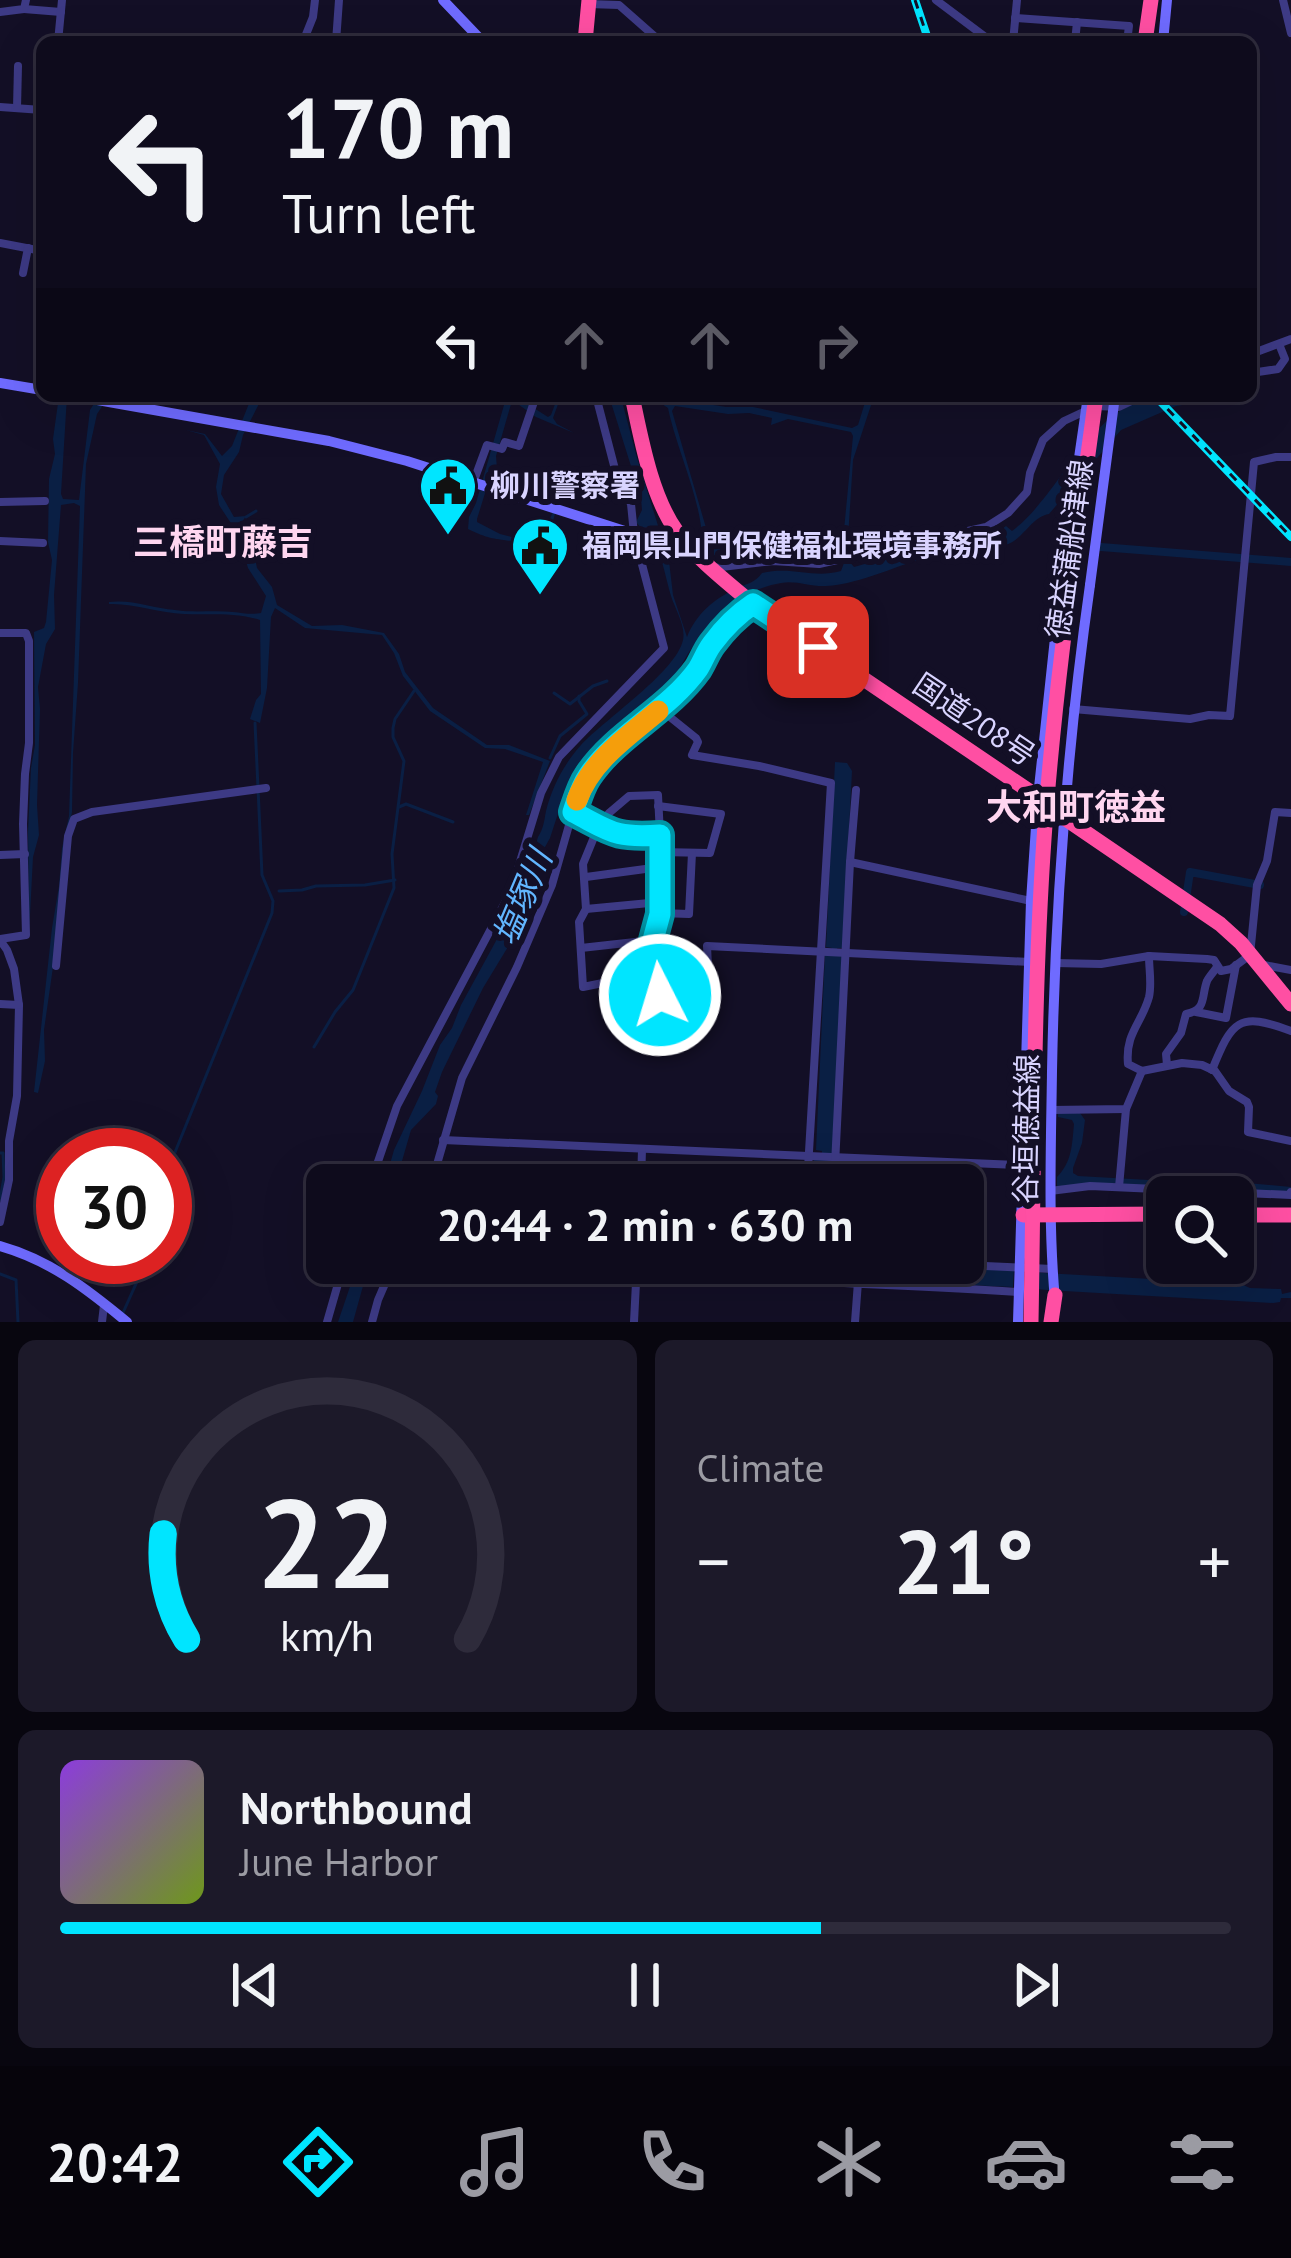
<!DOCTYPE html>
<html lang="en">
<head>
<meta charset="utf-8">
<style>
	body { margin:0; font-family:"PT Sans","Noto Sans JP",sans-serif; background:#1c1929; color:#f1f3f6; height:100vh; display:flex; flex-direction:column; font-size:45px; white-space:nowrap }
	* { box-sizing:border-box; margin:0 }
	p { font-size:39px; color:#9b9ba3 }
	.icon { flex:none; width:66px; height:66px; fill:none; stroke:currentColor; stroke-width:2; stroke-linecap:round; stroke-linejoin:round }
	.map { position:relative; height:1322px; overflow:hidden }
	.sheet { display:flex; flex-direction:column; gap:18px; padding:18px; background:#08060f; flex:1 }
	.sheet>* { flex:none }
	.top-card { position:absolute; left:36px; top:36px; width:1221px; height:366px; border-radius:18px; box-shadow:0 12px 48px #0002,0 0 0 3px #2e2b3b; background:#0e0b1c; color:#f1f3f6; overflow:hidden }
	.fabs { position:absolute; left:1146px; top:1176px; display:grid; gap:24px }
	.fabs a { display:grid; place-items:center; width:108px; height:108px; border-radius:18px; background:#0e0b1c; box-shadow:0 12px 48px #0002,0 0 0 3px #2e2b3b; font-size:60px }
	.speed { position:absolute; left:36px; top:1128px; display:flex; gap:24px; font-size:60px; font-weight:700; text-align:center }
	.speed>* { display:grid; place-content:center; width:156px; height:156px; border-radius:50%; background:#0e0b1c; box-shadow:0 12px 48px #0002,0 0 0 3px #2e2b3b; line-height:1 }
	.speed .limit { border:18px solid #d22; background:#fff; color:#111 }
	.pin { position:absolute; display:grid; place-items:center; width:102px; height:102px; color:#fff; margin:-51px; border-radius:24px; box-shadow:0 6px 18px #0006 }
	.me { position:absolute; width:132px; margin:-66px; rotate:355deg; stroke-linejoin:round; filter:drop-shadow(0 0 9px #0008) }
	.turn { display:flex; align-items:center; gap:42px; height:252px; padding:0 48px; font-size:54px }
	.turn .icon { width:156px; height:156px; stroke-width:2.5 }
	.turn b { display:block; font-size:84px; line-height:102px }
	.lanes { display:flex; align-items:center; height:114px; padding:0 48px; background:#0003; justify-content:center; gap:60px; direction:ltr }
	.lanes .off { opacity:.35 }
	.big { font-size:90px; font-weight:600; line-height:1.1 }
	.sheet .card { flex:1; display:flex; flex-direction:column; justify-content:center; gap:18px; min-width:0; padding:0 42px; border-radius:18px; background:#1c1929 }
	.sheet .dial { align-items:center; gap:0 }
	.dial svg { height:312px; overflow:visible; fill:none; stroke:#2e2b3b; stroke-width:7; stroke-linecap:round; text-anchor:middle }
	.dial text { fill:#f1f3f6; stroke:none }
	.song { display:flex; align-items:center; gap:36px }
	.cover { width:144px; height:144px; border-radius:18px; background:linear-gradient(135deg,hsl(270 70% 55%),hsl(80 70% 35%)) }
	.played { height:12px; border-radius:6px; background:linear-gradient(90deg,#00e5ff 65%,#2e2b3b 65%) }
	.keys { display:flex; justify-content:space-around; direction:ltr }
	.heat { display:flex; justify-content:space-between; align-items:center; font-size:66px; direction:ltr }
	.sheet .tiles { flex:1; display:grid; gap:18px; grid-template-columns:1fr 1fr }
	.card:last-child { grid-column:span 2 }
	.trip { position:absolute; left:306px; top:1164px; width:678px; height:120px; border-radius:18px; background:#0e0b1c; box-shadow:0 12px 48px #0002,0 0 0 3px #2e2b3b; font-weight:600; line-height:120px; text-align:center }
	.tab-bar { display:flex; height:192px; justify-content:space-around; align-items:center; background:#06040b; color:#9b9ba3 }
	.tab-bar .icon { width:84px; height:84px }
	.tab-bar .current { color:#00e5ff }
	.tab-bar b { font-size:54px; color:#f1f3f6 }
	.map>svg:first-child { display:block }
</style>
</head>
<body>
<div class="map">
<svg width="1291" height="1322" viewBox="0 0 1291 1322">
	<rect width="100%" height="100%" fill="#130f26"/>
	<g fill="#0a1f44">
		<polygon points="59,396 67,396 61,494 63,499 79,500 90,410 99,396 109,396 97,414 86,464 78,683 73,753 72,812 62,864 53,967 44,1030 45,1061 38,1093 34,1092 52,928 59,886 62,848 69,816 80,506 74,503 61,505 54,595 55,629 46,644 38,687 40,709 37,805 39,835 33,857 29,934 28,832 31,768 35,745 34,632 44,628 46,622 52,560 48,542 49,479 55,454 53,439"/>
		<path d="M252,396H263L243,435L239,452L224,475L221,494L234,517L246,516L240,525L254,554L257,568L272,587L277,605L312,626L342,625L384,633L399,654L405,672L433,708L487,745H509L550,761L529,815H526L543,762L505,749L485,748L430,711L403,676L394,653L382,635L305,628L275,608L271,617L267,688L260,723L250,719L256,700L261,694L260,620C235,612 210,615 184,614C159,613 134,603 109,604V602C131,599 153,608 175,610C194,613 214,610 233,612C243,613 251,615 261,613L266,596L248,568L238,534L219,505L216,487L220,464L204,435L186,430L205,434L222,456L232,446Z"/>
		<path d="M481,396L518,398L548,417L551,415L558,396H561L553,418L557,424L574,433L536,417L515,402L511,404L496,456L497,469L490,477L477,519V522L500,534L540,544L543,543L551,516L553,517L547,547C534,548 528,544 517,542C493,538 491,540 468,529L469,517L476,503L504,405L502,401Z"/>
		<path d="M609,396H613L619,405H623L637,458L669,561L673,595L687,637C696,614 714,599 737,588C748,583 755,583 762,573C793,566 813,579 841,571L844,563L849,561L854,567L939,543L990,538L1006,526L1012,531C1059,496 1087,414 1146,399C1174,391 1211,396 1241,396L1176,406L1121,430L1049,514C1031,517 1024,539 1006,545C982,553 957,551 933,556C898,564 862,584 826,586C811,587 796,580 781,583C736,590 698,632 679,670L683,675L671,682L577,765L566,789L550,838L540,856L526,917L483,988L442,1072L435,1092L438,1096L436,1104L411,1130L395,1185H384L394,1150L422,1091L440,1045L452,1028L461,1005L520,897L538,837C544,827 544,821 546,811C552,787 564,764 581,745C605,719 676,672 683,640C686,626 675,609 671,596C660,556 664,555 636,522L642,510L641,498Z"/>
		<path d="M657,396L726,407H753L852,428L858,425L867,396H874L853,460L848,538L850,546L856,550L846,553L842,551L853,436L851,432L788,419L771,425L772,418L749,413L728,414L675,406L672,411L711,545L743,548L746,543L757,544L742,552L748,555L749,560C723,564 719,562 702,542C703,504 676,448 668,408L659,402Z"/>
		<polygon points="835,762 847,763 852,771 843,948 837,948 837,955 844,957 833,1153 826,1153 833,1159 832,1185 813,1185 814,1159 822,1157 822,1151 816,1150 825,955 832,955 832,948 826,947"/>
		<path d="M1058,1112L1080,1113L1085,1120L1082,1143L1073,1168V1173L1078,1176L1220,1184L1226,1179L1231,1184L1236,1182L1291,1187V1193L1132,1187L1116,1183L1057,1188V1177C1072,1162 1072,1145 1074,1124L1072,1120L1058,1117Z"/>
		<polygon points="358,1263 387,1263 384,1267 373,1266 363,1286 353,1322 338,1322"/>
		<polygon points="490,1263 887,1263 1014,1269 1013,1287 651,1271 643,1269 642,1263 636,1263 635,1270"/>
		<polygon points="1026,1272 1241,1284 1250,1288 1281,1289 1282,1294 1291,1292 1291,1298 1281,1298 1280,1302 1273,1303 1047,1290 1027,1288"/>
	</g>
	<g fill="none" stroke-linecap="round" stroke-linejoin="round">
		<g stroke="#0a1f44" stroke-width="3">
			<polyline points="246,517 256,511"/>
			<polyline points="552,519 566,468"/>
			<polyline points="554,693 570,704 593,686 607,681"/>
			<polyline points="550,758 560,736 587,714 579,701 579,696"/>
			<polyline points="399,807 406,804 453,822"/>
			<polyline points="279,891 302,890 316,886 365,885 395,880"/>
			<polyline points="314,1047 335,1012 353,990 394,888 392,854 404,761 393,737 393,728 395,719 414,691"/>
			<polyline points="0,1153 3,1153 4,1177 0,1200"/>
			<polyline points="165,1177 272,913 273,901 262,875 255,723"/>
			<polyline points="0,1274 16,1280 18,1322"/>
			<polyline points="122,1315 148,1257"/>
		</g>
		<g stroke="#0a1f44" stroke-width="8">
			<polyline points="1101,547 1291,562"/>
			<polyline points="1184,912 1190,872 1260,885"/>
		</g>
		<g stroke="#3d3a85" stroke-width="8">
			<polyline points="936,0 992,42"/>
			<polyline points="1283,0 1291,33"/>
			<polyline points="588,4 619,5 661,42"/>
			<polyline points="24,9 61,12"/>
			<polyline points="0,12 24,9 26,0"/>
			<polyline points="1015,18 1129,26 1127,42"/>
			<polyline points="58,42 62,0"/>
			<polyline points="303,42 313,17 315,0"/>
			<polyline points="336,42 339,0"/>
			<polyline points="1013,42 1017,0"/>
			<polyline points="1075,42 1077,22"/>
			<polyline points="0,107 42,110"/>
			<polyline points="17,108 18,66"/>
			<polyline points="0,243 42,251"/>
			<polyline points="23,273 28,248"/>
			<polyline points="1251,354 1291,339"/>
			<polyline points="1251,373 1278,369 1285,359 1279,344"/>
			<polyline points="473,483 487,445 502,449 505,442 519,446 536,396"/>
			<polyline points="0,502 45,501"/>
			<polyline points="0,541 43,543"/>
			<polyline points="713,568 773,561 819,564 986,527 1008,513 1027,492 1030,473 1043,440 1064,421 1096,406 1119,407 1142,396"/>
			<polyline points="0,633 26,633 29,641 29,743 25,774 23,824 26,935 0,939"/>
			<polyline points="660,709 696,738 698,742 692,755 759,766 831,783 807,1185"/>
			<polyline points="1073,709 1190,719 1209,715 1230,716 1254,462 1276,457 1291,457"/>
			<polyline points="856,790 850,862 1031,901"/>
			<polyline points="658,806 721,814 710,853 660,852"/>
			<path d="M573,811C613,832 614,838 660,835V913L653,940L660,995"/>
			<polyline points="0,855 25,854"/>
			<polyline points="586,877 660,867"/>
			<polyline points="586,909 660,902"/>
			<polyline points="660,913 689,914 692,853"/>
			<polyline points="0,940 7,950 14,969 19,1005 17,1096 9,1141 9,1180 0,1222"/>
			<polyline points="581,948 653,940"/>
			<path d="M1149,956C1149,970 1152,984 1149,997C1142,1023 1125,1033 1128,1064L1142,1071L1182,1063L1202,1065L1215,1071L1229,1091L1247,1102L1249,1107L1248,1132L1291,1141"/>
			<polyline points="1055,963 1101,964 1149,956 1207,959 1214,960 1221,971 1231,969 1250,955 1257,885 1267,861 1275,812 1291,813"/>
			<polyline points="1264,965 1291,970"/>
			<polyline points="56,966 68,836 74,819 92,812 266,788"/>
			<polyline points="657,972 583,987 579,922 586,909 583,864 599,825 609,813 629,796 658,795 660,835"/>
			<polyline points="0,1004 19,1005"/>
			<polyline points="613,1005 709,986 707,946 1029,962"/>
			<polyline points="1196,1012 1226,1018 1236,965"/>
			<path d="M1167,1065L1166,1054L1181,1033L1186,1014C1207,1010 1201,997 1207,981C1208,978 1215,970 1217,967"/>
			<path d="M1212,1070C1232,1021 1238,1011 1291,1031"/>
			<polyline points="1051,1110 1126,1109 1142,1071"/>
			<polyline points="443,1140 1017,1165"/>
			<polyline points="370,1185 397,1106 511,891 541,793 559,757 664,648 634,534 631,504 617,477 596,396"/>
			<polyline points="431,1185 462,1078 517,967 552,885 573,811 588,776 608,754 660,709 698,669 710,645 752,605"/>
			<polyline points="641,1185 642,1149"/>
			<polyline points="834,1185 850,862"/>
			<polyline points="1119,1187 1126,1109"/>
			<polyline points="1050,1191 1090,1186 1291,1195 1291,1192"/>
			<polyline points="920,1263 1052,1269"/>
			<path d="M420,1265C620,1275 819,1280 1018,1292"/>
			<polyline points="102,1322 104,1305"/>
			<polyline points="327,1322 344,1263"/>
			<polyline points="372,1322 378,1300 394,1263"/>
			<polyline points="634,1322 637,1263"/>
			<polyline points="855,1322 858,1282"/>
		</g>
		<g stroke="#6f6bff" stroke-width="10">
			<polyline points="443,0 483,42"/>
			<polyline points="1163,42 1167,0"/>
			<polyline points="0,383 42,390"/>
			<polyline points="75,396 329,441 407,461 634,534 675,530"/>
			<path d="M0,1246C50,1260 87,1289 127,1322"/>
			<path d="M1055,1300C1048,1224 1051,1147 1052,1071C1055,908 1067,747 1090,585"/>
			<polyline points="1018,1322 1031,901 1038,797 1061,582"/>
		</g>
		<g stroke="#ff4fa3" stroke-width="15">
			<polyline points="585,42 589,0"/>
			<polyline points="1145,42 1151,0"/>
			<path d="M632,396C641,438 651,496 677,532C697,559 727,582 753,604L1038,797L1063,817L1220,924L1241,943L1291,1004"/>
			<polyline points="1023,1215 1167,1214"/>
			<polyline points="1233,1215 1291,1215"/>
			<polyline points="1051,1322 1055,1295"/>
		</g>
		<defs>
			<g id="rail">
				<polyline points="915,0 929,42"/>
				<polyline points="1155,396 1291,537"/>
			</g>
		</defs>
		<use href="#rail" stroke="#00e5ff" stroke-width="8"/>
		<use href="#rail" stroke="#130f26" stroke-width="3" stroke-dasharray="9" stroke-linecap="butt"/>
		<g stroke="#6f6bff" stroke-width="10">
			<polyline points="1061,582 1088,396"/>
			<polyline points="1090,585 1115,396"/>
		</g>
		<path stroke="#ff4fa3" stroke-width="15" d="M1031,1322C1034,1161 1033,1000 1044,839C1054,691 1076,543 1096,396"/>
	</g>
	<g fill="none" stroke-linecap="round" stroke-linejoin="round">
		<defs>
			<path id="route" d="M660,995L653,940L660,914V835C614,838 612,832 573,812C577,800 581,786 588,776C616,734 668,711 698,669C703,661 706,652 712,644C723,629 738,614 753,604L818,647"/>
		</defs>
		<use href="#route" stroke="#0095a6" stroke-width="30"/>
		<use href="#route" stroke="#00e5ff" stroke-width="21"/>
		<path stroke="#f59e0b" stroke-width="21" d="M577,800C591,761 627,737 658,711"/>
	</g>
	<defs>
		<symbol id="civic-pin" viewBox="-11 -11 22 30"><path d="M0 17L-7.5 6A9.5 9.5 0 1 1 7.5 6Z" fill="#00e5ff" stroke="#130f26"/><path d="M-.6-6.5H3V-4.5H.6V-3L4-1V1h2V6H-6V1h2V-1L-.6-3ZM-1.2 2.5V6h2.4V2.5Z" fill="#111"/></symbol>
	</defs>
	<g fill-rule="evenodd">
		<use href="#civic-pin" x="415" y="453" width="66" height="90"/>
		<use href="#civic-pin" x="507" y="513" width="66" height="90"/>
	</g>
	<g text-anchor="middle" stroke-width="12" stroke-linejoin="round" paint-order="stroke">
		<g font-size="30" font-weight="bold" fill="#d9d4ff" stroke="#130f26" text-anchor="start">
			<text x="490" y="496">柳川警察署</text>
			<text x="582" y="556">福岡県山門保健福祉環境事務所</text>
		</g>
		<g font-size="30" fill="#d9d4ff" stroke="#130f26">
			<text transform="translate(1070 549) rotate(-82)" y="10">徳益蒲船津線</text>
			<text transform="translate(974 720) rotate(34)" y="10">国道208号</text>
			<text transform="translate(1027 1129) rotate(-89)" y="10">谷垣徳益線</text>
		</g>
		<g font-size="33" font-style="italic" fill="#62b6ff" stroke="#130f26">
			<text transform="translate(522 897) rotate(-67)" y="12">塩塚川</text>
		</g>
		<g font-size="36" font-weight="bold" fill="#ffd6f0" stroke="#130f26">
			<text x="223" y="555">三橋町藤吉</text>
			<text x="1076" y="820">大和町徳益</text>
		</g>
	</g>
</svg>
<div class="fabs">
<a><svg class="icon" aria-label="search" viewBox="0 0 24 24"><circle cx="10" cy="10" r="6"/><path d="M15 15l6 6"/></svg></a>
</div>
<div class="speed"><div class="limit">30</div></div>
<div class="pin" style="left:818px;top:647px;background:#d93025"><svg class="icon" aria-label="arrive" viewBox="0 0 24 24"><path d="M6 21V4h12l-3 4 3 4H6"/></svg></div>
<svg class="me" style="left:660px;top:995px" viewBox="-20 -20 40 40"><circle r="17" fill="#00e5ff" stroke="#fff" stroke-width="3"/><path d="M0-11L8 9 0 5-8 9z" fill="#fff"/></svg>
<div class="trip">20:44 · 2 min · 630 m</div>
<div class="top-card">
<div class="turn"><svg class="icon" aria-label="left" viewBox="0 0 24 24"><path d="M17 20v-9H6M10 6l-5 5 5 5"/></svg><div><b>170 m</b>Turn left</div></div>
<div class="lanes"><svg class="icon" aria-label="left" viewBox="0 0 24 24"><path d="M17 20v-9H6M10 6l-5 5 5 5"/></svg><svg class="icon off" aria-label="ahead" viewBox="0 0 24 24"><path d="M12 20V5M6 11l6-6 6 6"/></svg><svg class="icon off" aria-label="ahead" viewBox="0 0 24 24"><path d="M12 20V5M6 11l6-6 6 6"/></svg><svg class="icon off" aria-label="right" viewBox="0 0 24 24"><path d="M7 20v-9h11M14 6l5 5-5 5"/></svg></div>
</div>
</div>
<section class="sheet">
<div class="tiles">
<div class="card dial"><svg viewBox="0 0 100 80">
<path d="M14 69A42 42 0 1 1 86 69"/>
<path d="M14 69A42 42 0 0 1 8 42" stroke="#00e5ff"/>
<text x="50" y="56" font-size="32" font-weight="700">22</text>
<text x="50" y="72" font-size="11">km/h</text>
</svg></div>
<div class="card"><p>Climate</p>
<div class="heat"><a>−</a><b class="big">21°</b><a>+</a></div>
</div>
<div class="card">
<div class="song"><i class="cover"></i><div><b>Northbound</b><p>June Harbor</p></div></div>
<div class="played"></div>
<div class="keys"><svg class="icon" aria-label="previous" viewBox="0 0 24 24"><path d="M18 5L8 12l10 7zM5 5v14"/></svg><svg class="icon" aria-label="pause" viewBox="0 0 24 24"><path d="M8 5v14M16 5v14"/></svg><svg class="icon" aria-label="next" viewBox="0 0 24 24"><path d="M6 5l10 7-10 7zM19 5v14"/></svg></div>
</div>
</div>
</section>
<nav class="tab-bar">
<b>20:42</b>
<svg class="icon current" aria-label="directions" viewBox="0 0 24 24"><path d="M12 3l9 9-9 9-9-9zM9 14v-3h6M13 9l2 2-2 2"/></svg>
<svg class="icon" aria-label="music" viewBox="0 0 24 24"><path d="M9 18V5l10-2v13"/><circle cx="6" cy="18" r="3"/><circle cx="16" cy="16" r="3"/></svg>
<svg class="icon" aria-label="phone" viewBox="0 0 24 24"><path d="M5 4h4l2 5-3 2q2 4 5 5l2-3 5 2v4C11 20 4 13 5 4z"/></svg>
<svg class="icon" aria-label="climate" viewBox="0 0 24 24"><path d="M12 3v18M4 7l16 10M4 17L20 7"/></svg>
<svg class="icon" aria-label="car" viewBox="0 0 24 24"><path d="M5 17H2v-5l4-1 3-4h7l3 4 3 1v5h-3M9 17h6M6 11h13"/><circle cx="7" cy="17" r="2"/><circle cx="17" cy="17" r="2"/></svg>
<svg class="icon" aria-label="filters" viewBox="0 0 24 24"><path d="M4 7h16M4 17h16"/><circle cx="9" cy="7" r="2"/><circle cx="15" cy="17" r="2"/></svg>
</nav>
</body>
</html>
